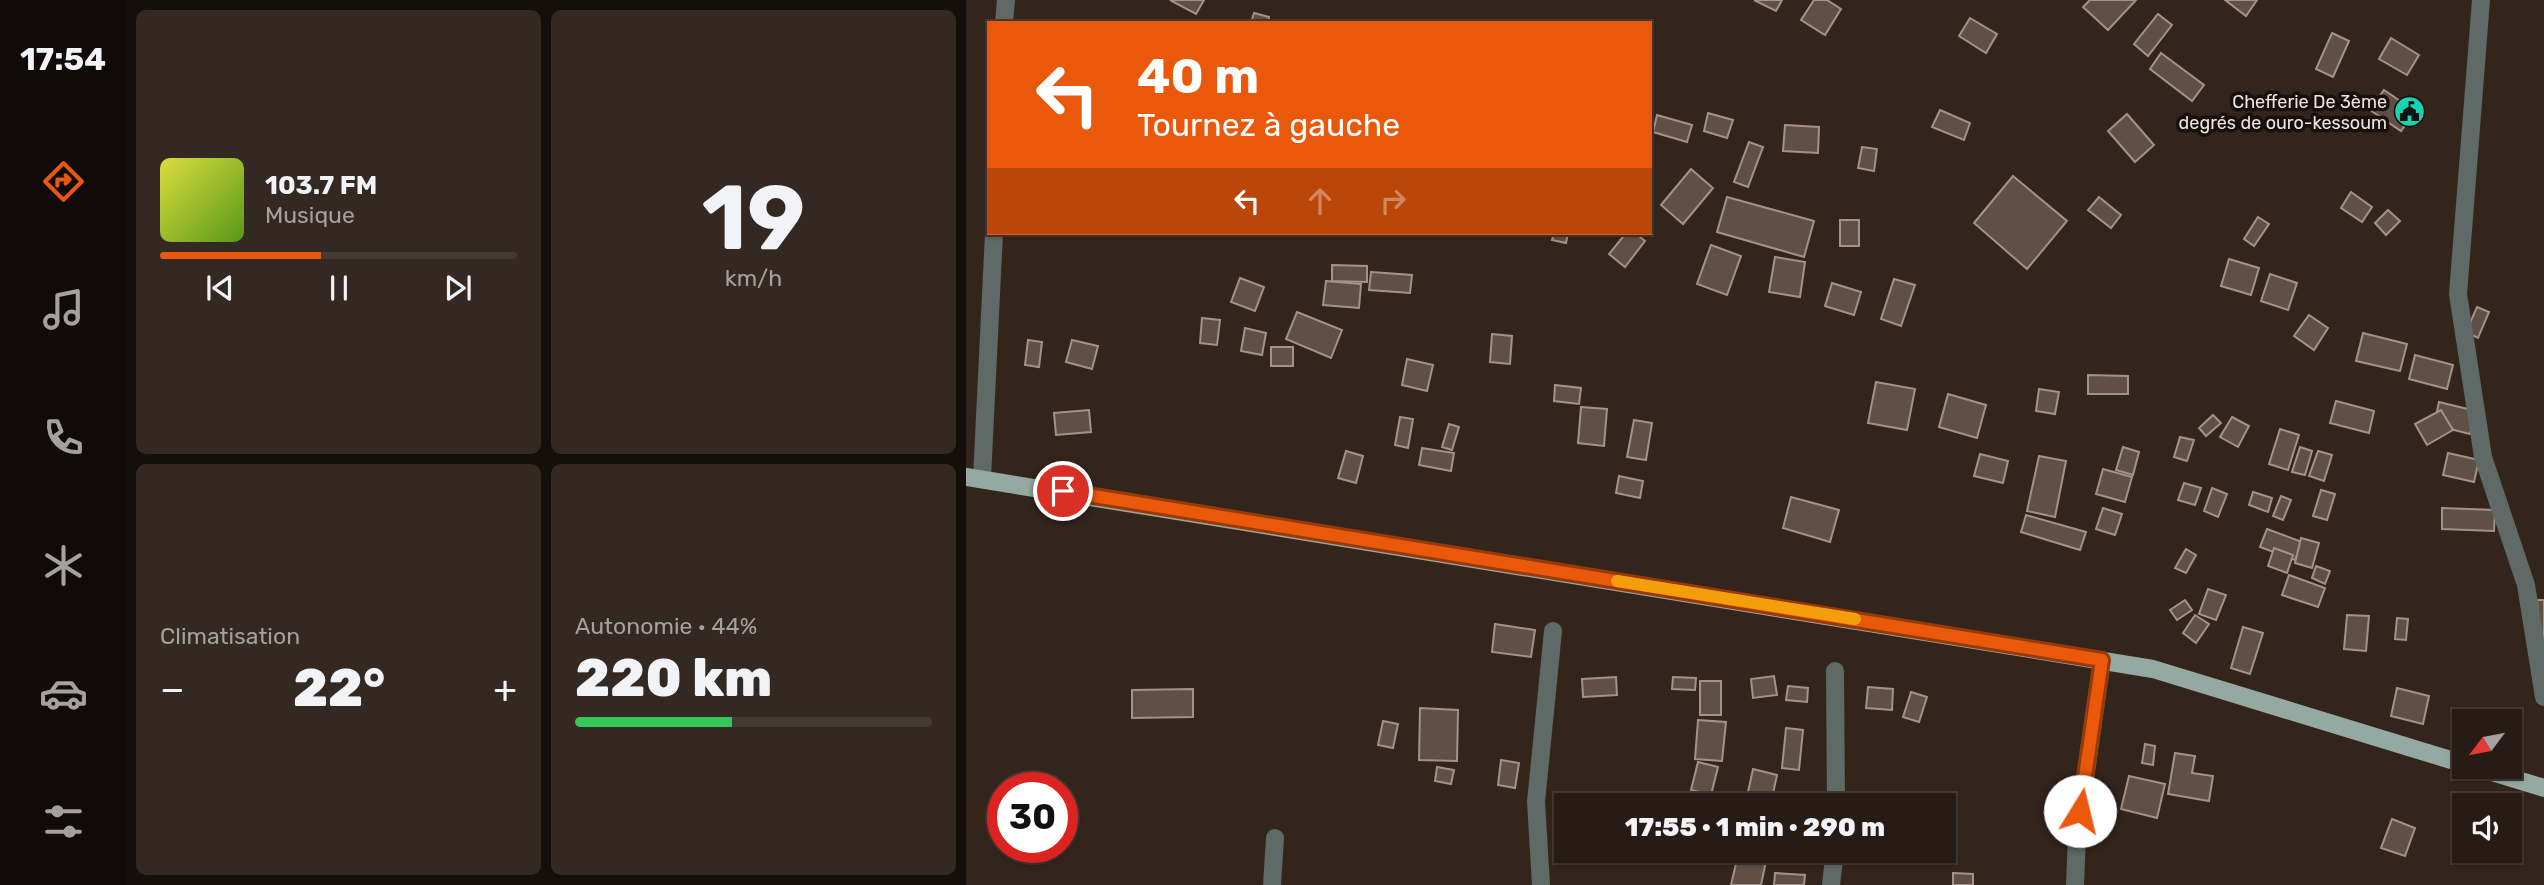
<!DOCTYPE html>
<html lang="fr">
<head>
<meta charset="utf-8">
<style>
	body { margin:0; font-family:Rubik,sans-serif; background:#332922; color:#f1f3f6; height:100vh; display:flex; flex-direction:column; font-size:26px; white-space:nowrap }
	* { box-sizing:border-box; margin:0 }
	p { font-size:23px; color:#a4a1a0 }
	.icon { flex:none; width:38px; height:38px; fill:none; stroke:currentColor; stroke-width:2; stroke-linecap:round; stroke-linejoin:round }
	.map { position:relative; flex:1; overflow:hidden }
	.drawer { display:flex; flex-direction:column; gap:10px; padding:10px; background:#150f0c; width:840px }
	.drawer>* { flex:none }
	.top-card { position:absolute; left:21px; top:21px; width:665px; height:214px; border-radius:0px; box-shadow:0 2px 5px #0004,0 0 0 2px #433a34; background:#ea580c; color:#fff; overflow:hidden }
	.needle { width:46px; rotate:238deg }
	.fabs { position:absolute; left:1486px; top:709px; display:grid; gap:14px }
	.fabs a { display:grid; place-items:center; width:70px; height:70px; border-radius:0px; background:#271c15; box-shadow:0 2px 5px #0004,0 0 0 2px #433a34; font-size:35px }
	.speed { position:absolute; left:21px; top:772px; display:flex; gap:14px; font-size:35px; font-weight:700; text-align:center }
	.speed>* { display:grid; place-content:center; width:91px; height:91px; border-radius:50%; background:#271c15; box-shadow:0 2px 5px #0004,0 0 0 2px #433a34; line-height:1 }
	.speed .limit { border:10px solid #d22; background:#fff; color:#111 }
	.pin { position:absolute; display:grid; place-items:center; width:60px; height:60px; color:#fff; margin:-30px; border:4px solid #fff; border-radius:50%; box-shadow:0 2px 7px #0007 }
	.me { position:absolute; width:77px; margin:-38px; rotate:9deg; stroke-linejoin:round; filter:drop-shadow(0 0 5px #0008) }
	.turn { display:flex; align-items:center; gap:24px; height:147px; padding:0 35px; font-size:32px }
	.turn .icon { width:91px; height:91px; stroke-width:2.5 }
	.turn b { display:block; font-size:49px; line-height:60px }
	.lanes { display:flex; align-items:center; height:66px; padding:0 35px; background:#0003; justify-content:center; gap:35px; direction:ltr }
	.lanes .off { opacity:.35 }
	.big { font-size:52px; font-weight:800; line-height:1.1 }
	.drawer .widget { flex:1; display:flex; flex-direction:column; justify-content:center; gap:10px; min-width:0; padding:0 24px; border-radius:10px; background:#332922 }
	.drawer .dial { align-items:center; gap:0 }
	.dial b { font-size:91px; line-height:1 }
	.song { display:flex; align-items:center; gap:21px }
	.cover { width:84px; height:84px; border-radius:10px; background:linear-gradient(135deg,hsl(60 70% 55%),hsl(90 70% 35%)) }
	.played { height:7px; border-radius:4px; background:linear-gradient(90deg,#ea580c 45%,#433a34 45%) }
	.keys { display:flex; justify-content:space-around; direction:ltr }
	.heat { display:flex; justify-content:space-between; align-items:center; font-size:38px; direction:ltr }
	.charge { height:10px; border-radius:5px; background:linear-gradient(90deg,#34c759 44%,#433a34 0) }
	.drawer .tiles { flex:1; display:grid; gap:10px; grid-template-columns:repeat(2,1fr) }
	.trip { position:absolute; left:588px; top:793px; width:402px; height:70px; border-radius:0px; background:#271c15; box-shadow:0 2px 5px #0004,0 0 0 2px #433a34; font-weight:800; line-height:70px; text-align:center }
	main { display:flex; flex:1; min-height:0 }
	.dock { display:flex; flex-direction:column; width:126px; justify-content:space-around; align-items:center; background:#100b08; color:#a4a1a0 }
	.dock .icon { width:49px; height:49px }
	.dock .selected { color:#ea580c }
	.dock b { font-size:32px; color:#f1f3f6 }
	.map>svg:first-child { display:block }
</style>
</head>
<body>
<main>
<nav class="dock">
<b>17:54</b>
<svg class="icon selected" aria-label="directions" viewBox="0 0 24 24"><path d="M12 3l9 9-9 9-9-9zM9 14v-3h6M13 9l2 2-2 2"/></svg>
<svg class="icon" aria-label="music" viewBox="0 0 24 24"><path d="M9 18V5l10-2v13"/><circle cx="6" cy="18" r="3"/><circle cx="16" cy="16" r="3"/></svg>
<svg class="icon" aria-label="phone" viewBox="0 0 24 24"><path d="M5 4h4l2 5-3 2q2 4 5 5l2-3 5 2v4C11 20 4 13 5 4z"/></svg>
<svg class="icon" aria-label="climate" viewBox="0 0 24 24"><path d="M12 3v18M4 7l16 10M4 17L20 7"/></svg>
<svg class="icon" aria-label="car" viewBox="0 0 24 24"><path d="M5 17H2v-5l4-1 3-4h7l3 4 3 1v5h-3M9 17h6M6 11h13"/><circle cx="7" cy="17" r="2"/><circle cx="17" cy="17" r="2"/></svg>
<svg class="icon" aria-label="filters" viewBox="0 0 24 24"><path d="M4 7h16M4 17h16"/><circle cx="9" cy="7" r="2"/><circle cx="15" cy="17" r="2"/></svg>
</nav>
<section class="drawer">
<div class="tiles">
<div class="widget">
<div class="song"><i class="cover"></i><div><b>103.7 FM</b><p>Musique</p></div></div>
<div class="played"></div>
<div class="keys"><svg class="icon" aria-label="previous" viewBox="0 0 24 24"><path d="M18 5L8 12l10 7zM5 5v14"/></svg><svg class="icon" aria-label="pause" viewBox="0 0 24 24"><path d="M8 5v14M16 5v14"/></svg><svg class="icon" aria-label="next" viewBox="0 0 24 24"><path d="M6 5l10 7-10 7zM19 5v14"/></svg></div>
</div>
<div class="widget dial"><b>19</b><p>km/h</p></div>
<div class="widget"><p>Climatisation</p>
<div class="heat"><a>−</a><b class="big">22°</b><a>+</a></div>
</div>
<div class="widget"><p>Autonomie · 44%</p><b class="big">220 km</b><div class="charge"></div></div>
</div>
</section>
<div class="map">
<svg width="1578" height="885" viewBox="0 0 1578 885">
	<rect width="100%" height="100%" fill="#34251c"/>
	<g fill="#604f45" stroke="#a59187" stroke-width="2">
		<polygon points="204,0 238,0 230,14"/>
		<polygon points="788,0 816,0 810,11"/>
		<polygon points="848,0 861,0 875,9 859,35 835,20"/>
		<polygon points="1124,0 1170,0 1142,30 1117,7"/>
		<polygon points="1259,0 1291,0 1280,16"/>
		<polygon points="288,13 303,17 302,23 285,23"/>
		<polygon points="1192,14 1206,25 1182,56 1168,44"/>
		<polygon points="1004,18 1031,34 1020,53 993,36"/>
		<polygon points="1366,33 1383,41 1367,77 1350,69"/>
		<polygon points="1425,38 1453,55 1441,75 1413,59"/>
		<polygon points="1195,53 1238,85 1226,101 1184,69"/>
		<polygon points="1418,90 1449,111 1435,131 1404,110"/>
		<polygon points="974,110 1004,123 998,140 966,127"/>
		<polygon points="742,113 767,120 761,138 738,131"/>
		<polygon points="1161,114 1188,145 1169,162 1142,131"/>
		<polygon points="691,115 726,125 721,142 687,132"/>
		<polygon points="819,125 853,127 852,153 817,151"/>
		<polygon points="783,142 797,147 782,187 768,182"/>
		<polygon points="896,147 911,149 908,171 892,168"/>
		<polygon points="725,169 747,188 717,224 695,205"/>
		<polygon points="1047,176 1101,221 1061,269 1008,223"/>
		<polygon points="1385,192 1406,207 1396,222 1375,208"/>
		<polygon points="761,197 848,221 838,257 751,232"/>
		<polygon points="1133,197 1155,215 1145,228 1122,210"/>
		<polygon points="1422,210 1434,221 1420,235 1409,223"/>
		<polygon points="1292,217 1303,224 1288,246 1278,239"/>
		<rect x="874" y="220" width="19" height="26"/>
		<polygon points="588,233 602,233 600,243 586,240"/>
		<polygon points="660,233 669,233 679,241 659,267 643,254"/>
		<polygon points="745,245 775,256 761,295 731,284"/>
		<polygon points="809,257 839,262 834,297 803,292"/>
		<polygon points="1263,259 1293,268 1285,295 1255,286"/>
		<polygon points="366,265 401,266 401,282 366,281"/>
		<polygon points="405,272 446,275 444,293 403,290"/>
		<polygon points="1304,274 1331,283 1322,310 1295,301"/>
		<polygon points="274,278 298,287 289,311 265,302"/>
		<polygon points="928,279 949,285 935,326 915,319"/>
		<polygon points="360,281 395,284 393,308 357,305"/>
		<polygon points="866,283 895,292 888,315 859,306"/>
		<polygon points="1511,307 1523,312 1512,338 1500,332"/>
		<polygon points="331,312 376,330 365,358 320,339"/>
		<polygon points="1343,315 1362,328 1348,350 1328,336"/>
		<polygon points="236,318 254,320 251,345 234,343"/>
		<polygon points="279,328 300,333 296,355 275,351"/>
		<polygon points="1397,333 1441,344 1434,371 1390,361"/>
		<polygon points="526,334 546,336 544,364 524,362"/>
		<polygon points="62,340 76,342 73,367 59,365"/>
		<polygon points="106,340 132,346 126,369 100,362"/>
		<rect x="305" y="347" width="22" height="19"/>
		<polygon points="1449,355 1487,365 1481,389 1443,379"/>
		<polygon points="441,359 467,365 461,391 436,385"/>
		<polygon points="1122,375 1162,376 1162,394 1122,394"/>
		<polygon points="910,382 949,389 941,430 902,423"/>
		<polygon points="589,385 615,388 613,404 588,401"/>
		<polygon points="1073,389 1093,392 1089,414 1070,411"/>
		<polygon points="982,394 1020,405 1011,438 973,427"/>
		<polygon points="1370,401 1408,411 1403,433 1364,423"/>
		<polygon points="1473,402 1510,411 1504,434 1468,425"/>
		<polygon points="615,407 641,409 638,446 612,443"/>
		<polygon points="123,410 125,432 90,435 88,413"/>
		<polygon points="1475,410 1487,430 1461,445 1449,424"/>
		<polygon points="1247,415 1255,423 1240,436 1233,428"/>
		<polygon points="434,417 447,419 442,448 429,445"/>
		<polygon points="1266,417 1283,426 1272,447 1254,437"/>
		<polygon points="668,420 686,423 680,460 661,457"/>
		<polygon points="483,424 493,427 486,450 476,447"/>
		<polygon points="1314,429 1333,435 1322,470 1303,464"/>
		<polygon points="1214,437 1228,440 1221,461 1208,457"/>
		<polygon points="1157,447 1173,452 1167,475 1150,470"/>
		<polygon points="1334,447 1346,451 1339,475 1326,472"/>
		<polygon points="456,448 488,453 485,471 453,465"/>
		<polygon points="380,451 397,456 390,483 372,478"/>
		<polygon points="1352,451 1366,455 1358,481 1343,476"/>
		<polygon points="1482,453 1513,460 1508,482 1477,475"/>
		<polygon points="1014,454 1042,461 1037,483 1008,476"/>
		<polygon points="1073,456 1100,461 1089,517 1061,511"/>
		<polygon points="1137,469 1166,477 1159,502 1130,494"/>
		<polygon points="653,476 677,481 674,498 650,493"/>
		<polygon points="1218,483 1235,488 1229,505 1212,500"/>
		<polygon points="1246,488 1261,494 1252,517 1238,511"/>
		<polygon points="1355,490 1369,494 1361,520 1347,516"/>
		<polygon points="1287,492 1306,498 1302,512 1283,505"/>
		<polygon points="1315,496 1325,500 1317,520 1307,516"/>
		<polygon points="825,497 873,510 864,542 817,528"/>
		<polygon points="1137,508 1156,514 1149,535 1130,529"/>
		<polygon points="1476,508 1529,510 1528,531 1476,529"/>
		<polygon points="1060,515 1120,532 1114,550 1055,532"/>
		<polygon points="1301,529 1336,542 1329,560 1294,547"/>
		<polygon points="1335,538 1353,543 1346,568 1329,563"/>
		<polygon points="1308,548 1327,555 1321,573 1302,566"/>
		<polygon points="1220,549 1230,555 1220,573 1209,568"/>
		<polygon points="1350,566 1364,571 1359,584 1346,578"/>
		<polygon points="1323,575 1359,588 1352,607 1316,595"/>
		<polygon points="1242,589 1260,595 1250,620 1233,614"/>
		<polygon points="1219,600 1226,610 1211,620 1204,610"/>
		<polygon points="1571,600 1578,600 1578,642 1575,642"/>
		<polygon points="1229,615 1243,624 1230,643 1217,633"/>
		<polygon points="1381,615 1403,616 1400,651 1378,649"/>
		<polygon points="1431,618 1442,619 1440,640 1429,639"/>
		<polygon points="529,624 569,630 565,657 526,652"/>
		<polygon points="1277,627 1297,633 1284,674 1265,668"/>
		<polygon points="808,676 811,695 787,698 785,679"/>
		<polygon points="650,677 651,695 617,697 616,679"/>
		<polygon points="707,677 730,678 729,690 706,689"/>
		<rect x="734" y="681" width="21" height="34"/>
		<polygon points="822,686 842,688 841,702 820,700"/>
		<polygon points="902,687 927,689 926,710 900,708"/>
		<polygon points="1431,688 1463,696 1457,724 1425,716"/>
		<polygon points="227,689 227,717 166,718 166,690"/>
		<polygon points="945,692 961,697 953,722 937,717"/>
		<polygon points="454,708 492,710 491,761 453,760"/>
		<polygon points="732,720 760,722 756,761 729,759"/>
		<polygon points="417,721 432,724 427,748 412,745"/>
		<polygon points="820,728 837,730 833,770 816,768"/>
		<polygon points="1179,744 1189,746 1187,765 1176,763"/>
		<polygon points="1209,753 1229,756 1226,773 1247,776 1243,801 1202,794"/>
		<polygon points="535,760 553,763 549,788 532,785"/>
		<polygon points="732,762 752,767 745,795 725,790"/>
		<polygon points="471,767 488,770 485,784 469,781"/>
		<polygon points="787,769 811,775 806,798 782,792"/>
		<polygon points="1163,776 1199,784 1191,818 1155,809"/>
		<polygon points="1426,819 1449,828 1439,856 1415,848"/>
		<polygon points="772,855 800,861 795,885 765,885"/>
		<polygon points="809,873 839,875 838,885 808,885"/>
		<polygon points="987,873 1007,874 1007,885 987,885"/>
	</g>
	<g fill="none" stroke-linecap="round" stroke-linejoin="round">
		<g stroke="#5f6966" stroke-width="18">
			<polyline points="1515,0 1492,294 1517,457 1560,585 1578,697"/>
			<polyline points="38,23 40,0"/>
			<polyline points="16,478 28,233"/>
			<polyline points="869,671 870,805"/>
			<polyline points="306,885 309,838"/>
			<polyline points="575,885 570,802 587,631"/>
			<polyline points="865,885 869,850"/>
			<polyline points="1109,885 1111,835 1136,660"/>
		</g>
		<g stroke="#95a9a3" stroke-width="18">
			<polyline points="0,477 1187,669 1498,764"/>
			<polyline points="1506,766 1578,788"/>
		</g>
	</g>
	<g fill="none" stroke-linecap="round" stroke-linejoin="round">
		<defs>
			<polyline id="route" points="97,491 1136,660 1114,811"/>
		</defs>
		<use href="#route" stroke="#983908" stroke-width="18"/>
		<use href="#route" stroke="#ea580c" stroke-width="12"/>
		<polyline stroke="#f59e0b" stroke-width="12" points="651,581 889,619"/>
	</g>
	<defs>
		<symbol id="civic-disc" viewBox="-11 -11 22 22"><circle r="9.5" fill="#17d5b2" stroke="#17100c"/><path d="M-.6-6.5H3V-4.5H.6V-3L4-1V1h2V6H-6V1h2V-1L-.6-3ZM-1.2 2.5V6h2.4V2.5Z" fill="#111"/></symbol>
	</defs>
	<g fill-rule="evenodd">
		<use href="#civic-disc" x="1426" y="94" width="35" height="35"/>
	</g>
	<g text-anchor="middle" stroke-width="7" stroke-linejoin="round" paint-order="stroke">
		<g font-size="18" fill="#efe5df" stroke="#17100c" text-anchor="end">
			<text x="1421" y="108">Chefferie De 3ème<tspan x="1421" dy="21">degrés de ouro-kessoum</tspan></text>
		</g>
	</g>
</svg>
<div class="fabs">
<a><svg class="needle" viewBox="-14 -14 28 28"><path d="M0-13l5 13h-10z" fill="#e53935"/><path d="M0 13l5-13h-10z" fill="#a4a1a0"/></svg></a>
<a><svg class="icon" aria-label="sound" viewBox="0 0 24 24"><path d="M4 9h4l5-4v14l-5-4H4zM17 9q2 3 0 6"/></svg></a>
</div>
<div class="speed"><div class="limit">30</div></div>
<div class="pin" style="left:97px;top:491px;background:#d93025"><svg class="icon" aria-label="arrive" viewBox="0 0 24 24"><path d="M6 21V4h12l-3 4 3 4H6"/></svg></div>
<svg class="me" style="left:1114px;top:811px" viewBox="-20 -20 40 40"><circle r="19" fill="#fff"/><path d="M0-13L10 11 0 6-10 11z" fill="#ea580c"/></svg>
<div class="trip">17:55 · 1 min · 290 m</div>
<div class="top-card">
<div class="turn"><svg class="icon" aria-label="left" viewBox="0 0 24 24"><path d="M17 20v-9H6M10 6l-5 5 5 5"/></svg><div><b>40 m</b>Tournez à gauche</div></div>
<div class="lanes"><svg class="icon" aria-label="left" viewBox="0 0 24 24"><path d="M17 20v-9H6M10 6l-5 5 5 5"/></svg><svg class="icon off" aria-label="ahead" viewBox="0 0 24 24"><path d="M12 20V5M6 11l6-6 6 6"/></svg><svg class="icon off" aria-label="right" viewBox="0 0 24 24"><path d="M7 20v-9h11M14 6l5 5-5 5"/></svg></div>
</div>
</div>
</main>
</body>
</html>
